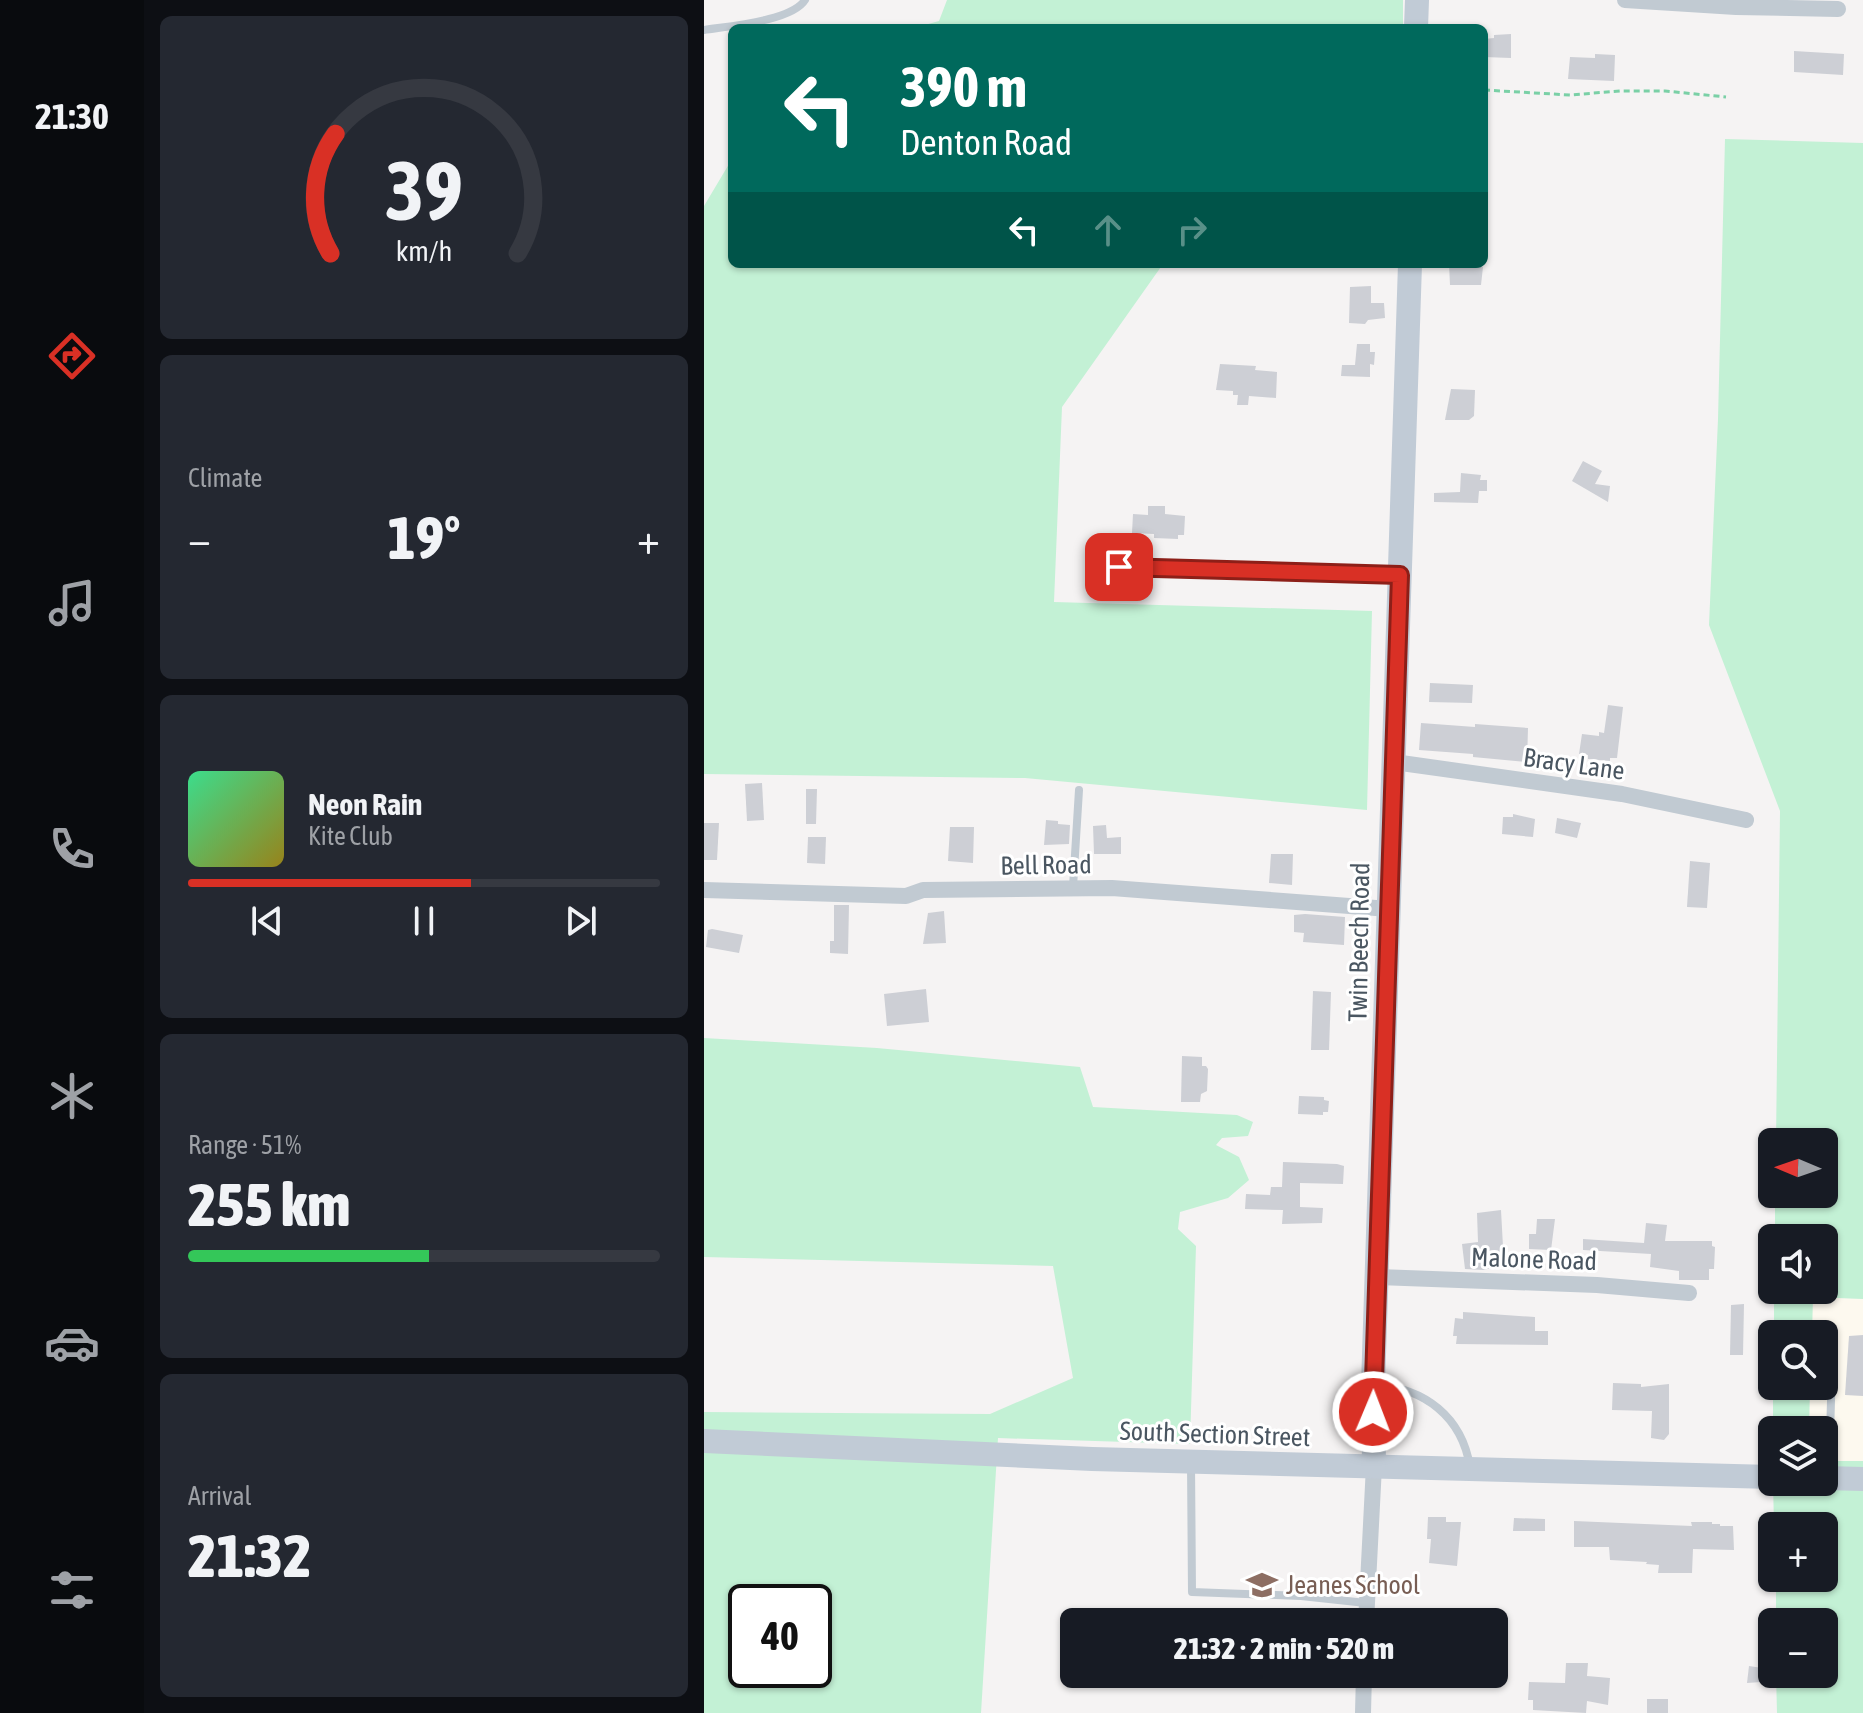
<!DOCTYPE html>
<html lang="en">
<head>
<meta charset="utf-8">
<style>
	body { margin:0; font-family:"Asap Condensed",sans-serif; background:#242831; color:#f1f3f6; height:100vh; display:flex; flex-direction:column; font-size:30px; white-space:nowrap }
	* { box-sizing:border-box; margin:0 }
	p { font-size:26px; color:#9ea1a6 }
	.icon { flex:none; width:44px; height:44px; fill:none; stroke:currentColor; stroke-width:2; stroke-linecap:round; stroke-linejoin:round }
	.map { position:relative; flex:1; overflow:hidden }
	.sheet { display:flex; flex-direction:column; gap:16px; padding:16px; background:#0d0f14; width:560px }
	.sheet>* { flex:none }
	.guide { position:absolute; left:24px; top:24px; width:760px; height:244px; border-radius:12px; box-shadow:0 2px 6px #0004; background:#00695c; color:#fff; overflow:hidden }
	.needle { width:52px; rotate:272deg }
	.tools { position:absolute; left:1054px; top:1128px; display:grid; gap:16px }
	.tools a { display:grid; place-items:center; width:80px; height:80px; border-radius:12px; background:#171b24; box-shadow:0 2px 6px #0004; font-size:40px }
	.speed { position:absolute; left:24px; top:1584px; display:flex; gap:16px; font-size:40px; font-weight:700; text-align:center }
	.speed>* { display:grid; place-content:center; width:104px; height:104px; border-radius:50%; background:#171b24; box-shadow:0 2px 6px #0004; line-height:1 }
	.speed .limit { border:4px solid #111; border-radius:12px; background:#fff; color:#111 }
	.pin { position:absolute; display:grid; place-items:center; width:68px; height:68px; color:#fff; margin:-34px; border-radius:16px; box-shadow:0 4px 12px #0006 }
	.me { position:absolute; width:88px; margin:-44px; rotate:1deg; stroke-linejoin:round; filter:drop-shadow(0 0 6px #0008) }
	.turn { display:flex; align-items:center; gap:28px; height:168px; padding:0 40px; font-size:36px }
	.turn .icon { width:104px; height:104px; stroke-width:2.5 }
	.turn b { display:block; font-size:56px; line-height:68px }
	.lanes { display:flex; align-items:center; height:76px; padding:0 40px; background:#0003; justify-content:center; gap:40px; direction:ltr }
	.lanes .off { opacity:.35 }
	.big { font-size:60px; font-weight:800; line-height:1.1 }
	.sheet .widget { flex:1; display:flex; flex-direction:column; justify-content:center; gap:12px; min-width:0; padding:0 28px; border-radius:12px; background:#242831 }
	.sheet .dial { align-items:center; gap:0 }
	.dial svg { height:208px; overflow:visible; fill:none; stroke:#363941; stroke-width:7; stroke-linecap:round; text-anchor:middle }
	.dial text { fill:#f1f3f6; stroke:none }
	.song { display:flex; align-items:center; gap:24px }
	.cover { width:96px; height:96px; border-radius:12px; background:linear-gradient(135deg,hsl(150 70% 55%),hsl(50 70% 35%)) }
	.played { height:8px; border-radius:4px; background:linear-gradient(90deg,#d93025 60%,#363941 60%) }
	.keys { display:flex; justify-content:space-around; direction:ltr }
	.heat { display:flex; justify-content:space-between; align-items:center; font-size:44px; direction:ltr }
	.charge { height:12px; border-radius:6px; background:linear-gradient(90deg,#34c759 51%,#363941 0) }
	.trip { position:absolute; left:356px; top:1608px; width:448px; height:80px; border-radius:12px; background:#171b24; box-shadow:0 2px 6px #0004; font-weight:800; line-height:80px; text-align:center }
	main { display:flex; flex:1; min-height:0 }
	.tab-bar { display:flex; flex-direction:column; width:144px; justify-content:space-around; align-items:center; background:#090b0e; color:#9ea1a6 }
	.tab-bar .icon { width:56px; height:56px }
	.tab-bar .selected { color:#d93025 }
	.tab-bar b { font-size:36px; color:#f1f3f6 }
	.map>svg:first-child { display:block }
</style>
</head>
<body>
<main>
<nav class="tab-bar">
<b>21:30</b>
<svg class="icon selected" aria-label="directions" viewBox="0 0 24 24"><path d="M12 3l9 9-9 9-9-9zM9 14v-3h6M13 9l2 2-2 2"/></svg>
<svg class="icon" aria-label="music" viewBox="0 0 24 24"><path d="M9 18V5l10-2v13"/><circle cx="6" cy="18" r="3"/><circle cx="16" cy="16" r="3"/></svg>
<svg class="icon" aria-label="phone" viewBox="0 0 24 24"><path d="M5 4h4l2 5-3 2q2 4 5 5l2-3 5 2v4C11 20 4 13 5 4z"/></svg>
<svg class="icon" aria-label="climate" viewBox="0 0 24 24"><path d="M12 3v18M4 7l16 10M4 17L20 7"/></svg>
<svg class="icon" aria-label="car" viewBox="0 0 24 24"><path d="M5 17H2v-5l4-1 3-4h7l3 4 3 1v5h-3M9 17h6M6 11h13"/><circle cx="7" cy="17" r="2"/><circle cx="17" cy="17" r="2"/></svg>
<svg class="icon" aria-label="filters" viewBox="0 0 24 24"><path d="M4 7h16M4 17h16"/><circle cx="9" cy="7" r="2"/><circle cx="15" cy="17" r="2"/></svg>
</nav>
<section class="sheet">
<div class="widget dial"><svg viewBox="0 0 100 80">
<path d="M14 69A42 42 0 1 1 86 69"/>
<path d="M14 69A42 42 0 0 1 16 23" stroke="#d93025"/>
<text x="50" y="56" font-size="32" font-weight="700">39</text>
<text x="50" y="72" font-size="11">km/h</text>
</svg></div>
<div class="widget"><p>Climate</p>
<div class="heat"><a>−</a><b class="big">19°</b><a>+</a></div>
</div>
<div class="widget">
<div class="song"><i class="cover"></i><div><b>Neon Rain</b><p>Kite Club</p></div></div>
<div class="played"></div>
<div class="keys"><svg class="icon" aria-label="previous" viewBox="0 0 24 24"><path d="M18 5L8 12l10 7zM5 5v14"/></svg><svg class="icon" aria-label="pause" viewBox="0 0 24 24"><path d="M8 5v14M16 5v14"/></svg><svg class="icon" aria-label="next" viewBox="0 0 24 24"><path d="M6 5l10 7-10 7zM19 5v14"/></svg></div>
</div>
<div class="widget"><p>Range · 51%</p><b class="big">255 km</b><div class="charge"></div></div>
<div class="widget"><p>Arrival</p><b class="big">21:32</b></div>
</section>
<div class="map">
<svg width="1159" height="1713" viewBox="0 0 1159 1713">
	<rect width="100%" height="100%" fill="#f5f3f3"/>
	<polygon fill="#fdf9ef" points="1108,1297 1159,1299 1159,1461 1120,1461 1120,1430 1105,1430 1106,1386 1120,1386 1120,1334 1108,1334"/>
	<g fill="#c3f1d5" fill-rule="evenodd">
		<polygon points="243,0 699,0 699,28 210,28 235,21"/>
		<polygon points="1021,139 1159,143 1159,1299 1109,1297 1108,1334 1070,1334 1070,1290 1120,1290 1120,1238 1071,1238 1071,1194 1120,1194 1120,1142 1072,1142 1076,811 1005,625 1014,419"/>
		<polygon points="28,159 28,264 459,264 358,407 350,602 668,611 663,810 321,778 0,774 0,206"/>
		<path d="M0,1038L173,1048L376,1067L389,1107L533,1115L549,1122L544,1136L518,1138L512,1145L535,1157L545,1180L524,1198L476,1212L474,1229L492,1246L486,1444L294,1438L277,1713H0V1412L286,1414L369,1378L349,1266L0,1257ZM42,1602H110V1670H42Z"/>
		<polygon points="1069,1386 1106,1386 1105,1430 1069,1430"/>
		<polygon points="1120,1461 1159,1461 1159,1713 1073,1713 1072,1674 1120,1674 1120,1622 1072,1622 1072,1578 1120,1578 1120,1526 1070,1526 1069,1482 1120,1482"/>
	</g>
	<g fill="#cdcfd5">
		<polygon points="807,34 807,58 780,57 780,39 790,38 790,35"/>
		<polygon points="1090,51 1140,54 1139,75 1090,72"/>
		<polygon points="891,54 911,55 910,81 864,79 866,57 891,58"/>
		<polygon points="745,264 766,264 766,268 779,267 777,285 746,285"/>
		<polygon points="667,286 667,303 680,303 681,318 664,320 661,324 645,323 646,287"/>
		<polygon points="653,344 666,344 666,352 671,352 670,365 666,364 666,377 637,376 638,365 651,365"/>
		<polygon points="516,364 552,366 551,370 573,372 572,398 545,396 544,405 533,405 534,395 529,395 529,391 512,390"/>
		<polygon points="747,389 771,390 770,416 765,420 741,420"/>
		<polygon points="879,461 898,471 891,484 906,486 904,502 868,481"/>
		<polygon points="757,473 777,475 776,480 783,480 783,491 775,491 774,503 730,502 730,493 756,492"/>
		<polygon points="444,506 461,506 461,514 481,516 480,535 474,535 474,539 450,538 450,534 428,533 429,514 444,515"/>
		<polygon points="726,683 769,685 768,703 725,702"/>
		<polygon points="904,705 919,707 913,758 906,758 906,761 884,759 884,755 875,754 878,734 895,736 895,732 900,733"/>
		<polygon points="717,723 771,727 771,724 824,728 823,762 769,757 769,754 715,750"/>
		<polygon points="58,783 60,820 43,821 41,784"/>
		<polygon points="102,789 113,789 112,824 102,824"/>
		<polygon points="809,814 831,819 829,837 798,834 799,817 809,817"/>
		<polygon points="853,818 877,823 873,838 851,833"/>
		<polygon points="342,820 354,821 354,824 366,825 365,844 340,845"/>
		<polygon points="0,823 15,823 13,860 0,860"/>
		<polygon points="402,825 403,838 417,837 417,854 390,854 389,826"/>
		<polygon points="246,827 270,827 269,863 244,861"/>
		<polygon points="104,837 122,837 121,864 103,863"/>
		<polygon points="567,854 589,854 588,885 565,883"/>
		<polygon points="986,861 1006,863 1003,908 983,907"/>
		<polygon points="130,905 145,905 144,954 126,953 126,941 130,941"/>
		<polygon points="240,911 242,943 219,944 224,913"/>
		<polygon points="601,914 641,917 640,945 599,942 600,933 590,932 590,915"/>
		<polygon points="8,929 39,935 35,953 2,947 4,930"/>
		<polygon points="222,989 225,1022 183,1026 180,994"/>
		<polygon points="609,991 627,992 625,1050 607,1050"/>
		<polygon points="478,1056 498,1057 498,1066 502,1066 504,1069 503,1091 497,1094 496,1102 477,1102"/>
		<polygon points="595,1096 620,1097 620,1100 625,1101 624,1112 619,1112 619,1115 594,1114"/>
		<polygon points="579,1162 633,1164 640,1166 639,1184 596,1183 596,1207 619,1208 618,1223 578,1224 579,1210 541,1209 542,1194 566,1195 567,1187 578,1187"/>
		<polygon points="797,1210 800,1265 779,1270 761,1269 758,1244 774,1242 773,1213"/>
		<polygon points="833,1219 851,1219 847,1250 825,1249 825,1234 832,1234"/>
		<polygon points="942,1223 963,1225 961,1241 1008,1241 1008,1246 1011,1247 1010,1269 1005,1269 1005,1280 975,1280 975,1271 946,1267 947,1254 879,1250 879,1239 940,1243"/>
		<polygon points="1040,1304 1039,1355 1026,1355 1027,1305"/>
		<polygon points="759,1312 831,1317 831,1331 844,1331 844,1345 752,1344 753,1336 749,1336 751,1318 759,1319"/>
		<polygon points="1159,1335 1159,1396 1141,1395 1145,1336"/>
		<polygon points="909,1383 937,1384 937,1387 965,1384 965,1434 960,1440 947,1438 948,1411 908,1410"/>
		<polygon points="724,1517 742,1517 742,1522 757,1522 753,1566 725,1563 727,1539 723,1539"/>
		<polygon points="810,1518 841,1519 841,1531 809,1531"/>
		<polygon points="870,1521 988,1526 987,1522 1008,1522 1008,1524 1016,1524 1016,1526 1029,1526 1030,1550 989,1549 988,1573 954,1573 955,1565 942,1564 943,1562 906,1560 905,1547 870,1547"/>
		<polygon points="862,1663 884,1663 883,1676 906,1678 904,1705 883,1701 882,1713 829,1710 829,1700 824,1700 825,1682 861,1683"/>
		<polygon points="1045,1666 1058,1668 1057,1682 1043,1683"/>
		<rect x="943" y="1699" width="21" height="14"/>
	</g>
	<g fill="none" stroke-linecap="round" stroke-linejoin="round">
		<polyline stroke="#7ad0a6" stroke-width="3" stroke-dasharray="6 4" stroke-linecap="butt" points="780,90 866,95 916,91 961,91 1022,97"/>
		<g stroke="#c1cad2" stroke-width="8">
			<path d="M0,30C25,26 88,21 101,0"/>
			<polyline points="440,567 442,559 436,541 422,542 416,547 415,567 692,575"/>
			<polyline points="369,887 375,790"/>
			<path d="M671,1385C721,1388 758,1417 766,1467"/>
			<polyline points="1126,1435 1129,1332"/>
			<polyline points="487,1463 488,1592 597,1596 662,1603"/>
		</g>
		<g stroke="#c1cad2" stroke-width="16">
			<polyline points="921,0 1032,7 1134,9"/>
			<polyline points="690,762 918,794 1042,820"/>
			<polyline points="0,890 202,896 219,890 408,888 685,909"/>
			<polyline points="674,1277 893,1285 985,1293"/>
			<polyline points="662,1622 670,1466"/>
			<polyline points="659,1713 660,1674"/>
		</g>
		<g stroke="#c1cbd6" stroke-width="24">
			<polyline points="712,28 713,0"/>
			<polyline points="0,1441 388,1459 1068,1477"/>
			<polyline points="670,1466 669,1385 706,264"/>
			<polyline points="1120,1478 1159,1479"/>
		</g>
	</g>
	<g fill="none" stroke-linecap="round" stroke-linejoin="round">
		<defs>
			<polyline id="route" points="415,567 696,575 669,1412"/>
		</defs>
		<use href="#route" stroke="#8d1f18" stroke-width="20"/>
		<use href="#route" stroke="#d93025" stroke-width="14"/>
	</g>
	<defs>
		<symbol id="school-bare" viewBox="-9 -9 18 18"><path d="M0-5L7-2L0 1L-7-2ZM-4 1L0 2.5L4 1V4Q0 6-4 4Z" fill="#8d6e63" stroke="#fff" stroke-width="2.5" paint-order="stroke"/></symbol>
	</defs>
	<g fill-rule="evenodd">
		<use href="#school-bare" x="536" y="1563" width="44" height="44"/>
	</g>
	<g text-anchor="middle" stroke-width="6" stroke-linejoin="round" paint-order="stroke">
		<g font-size="26" fill="#4a5661" stroke="#fff">
			<text transform="translate(870 764) rotate(8)" y="9">Bracy Lane</text>
			<text transform="translate(342 865) rotate(-1)" y="9">Bell Road</text>
			<text transform="translate(655 942) rotate(-89)" y="9">Twin Beech Road</text>
			<text transform="translate(830 1259) rotate(2)" y="9">Malone Road</text>
			<text transform="translate(511 1434) rotate(2)" y="9">South Section Street</text>
		</g>
		<g font-size="26" fill="#785e54" stroke="#fff" text-anchor="start">
			<text x="582" y="1594">Jeanes School</text>
		</g>
	</g>
</svg>
<div class="tools">
<a><svg class="needle" viewBox="-14 -14 28 28"><path d="M0-13l5 13h-10z" fill="#e53935"/><path d="M0 13l5-13h-10z" fill="#9ea1a6"/></svg></a>
<a><svg class="icon" aria-label="sound" viewBox="0 0 24 24"><path d="M4 9h4l5-4v14l-5-4H4zM17 9q2 3 0 6"/></svg></a>
<a><svg class="icon" aria-label="search" viewBox="0 0 24 24"><circle cx="10" cy="10" r="6"/><path d="M15 15l6 6"/></svg></a>
<a><svg class="icon" aria-label="layers" viewBox="0 0 24 24"><path d="M12 4l9 5-9 5-9-5zM3 14l9 5 9-5"/></svg></a>
<a>+</a>
<a>−</a>
</div>
<div class="speed"><div class="limit">40</div></div>
<div class="pin" style="left:415px;top:567px;background:#d93025"><svg class="icon" aria-label="arrive" viewBox="0 0 24 24"><path d="M6 21V4h12l-3 4 3 4H6"/></svg></div>
<svg class="me" style="left:669px;top:1412px" viewBox="-20 -20 40 40"><circle r="17" fill="#d93025" stroke="#fff" stroke-width="3"/><path d="M0-11L8 9 0 5-8 9z" fill="#fff"/></svg>
<div class="trip">21:32 · 2 min · 520 m</div>
<div class="guide">
<div class="turn"><svg class="icon" aria-label="left" viewBox="0 0 24 24"><path d="M17 20v-9H6M10 6l-5 5 5 5"/></svg><div><b>390 m</b>Denton Road</div></div>
<div class="lanes"><svg class="icon" aria-label="left" viewBox="0 0 24 24"><path d="M17 20v-9H6M10 6l-5 5 5 5"/></svg><svg class="icon off" aria-label="ahead" viewBox="0 0 24 24"><path d="M12 20V5M6 11l6-6 6 6"/></svg><svg class="icon off" aria-label="right" viewBox="0 0 24 24"><path d="M7 20v-9h11M14 6l5 5-5 5"/></svg></div>
</div>
</div>
</main>
</body>
</html>
